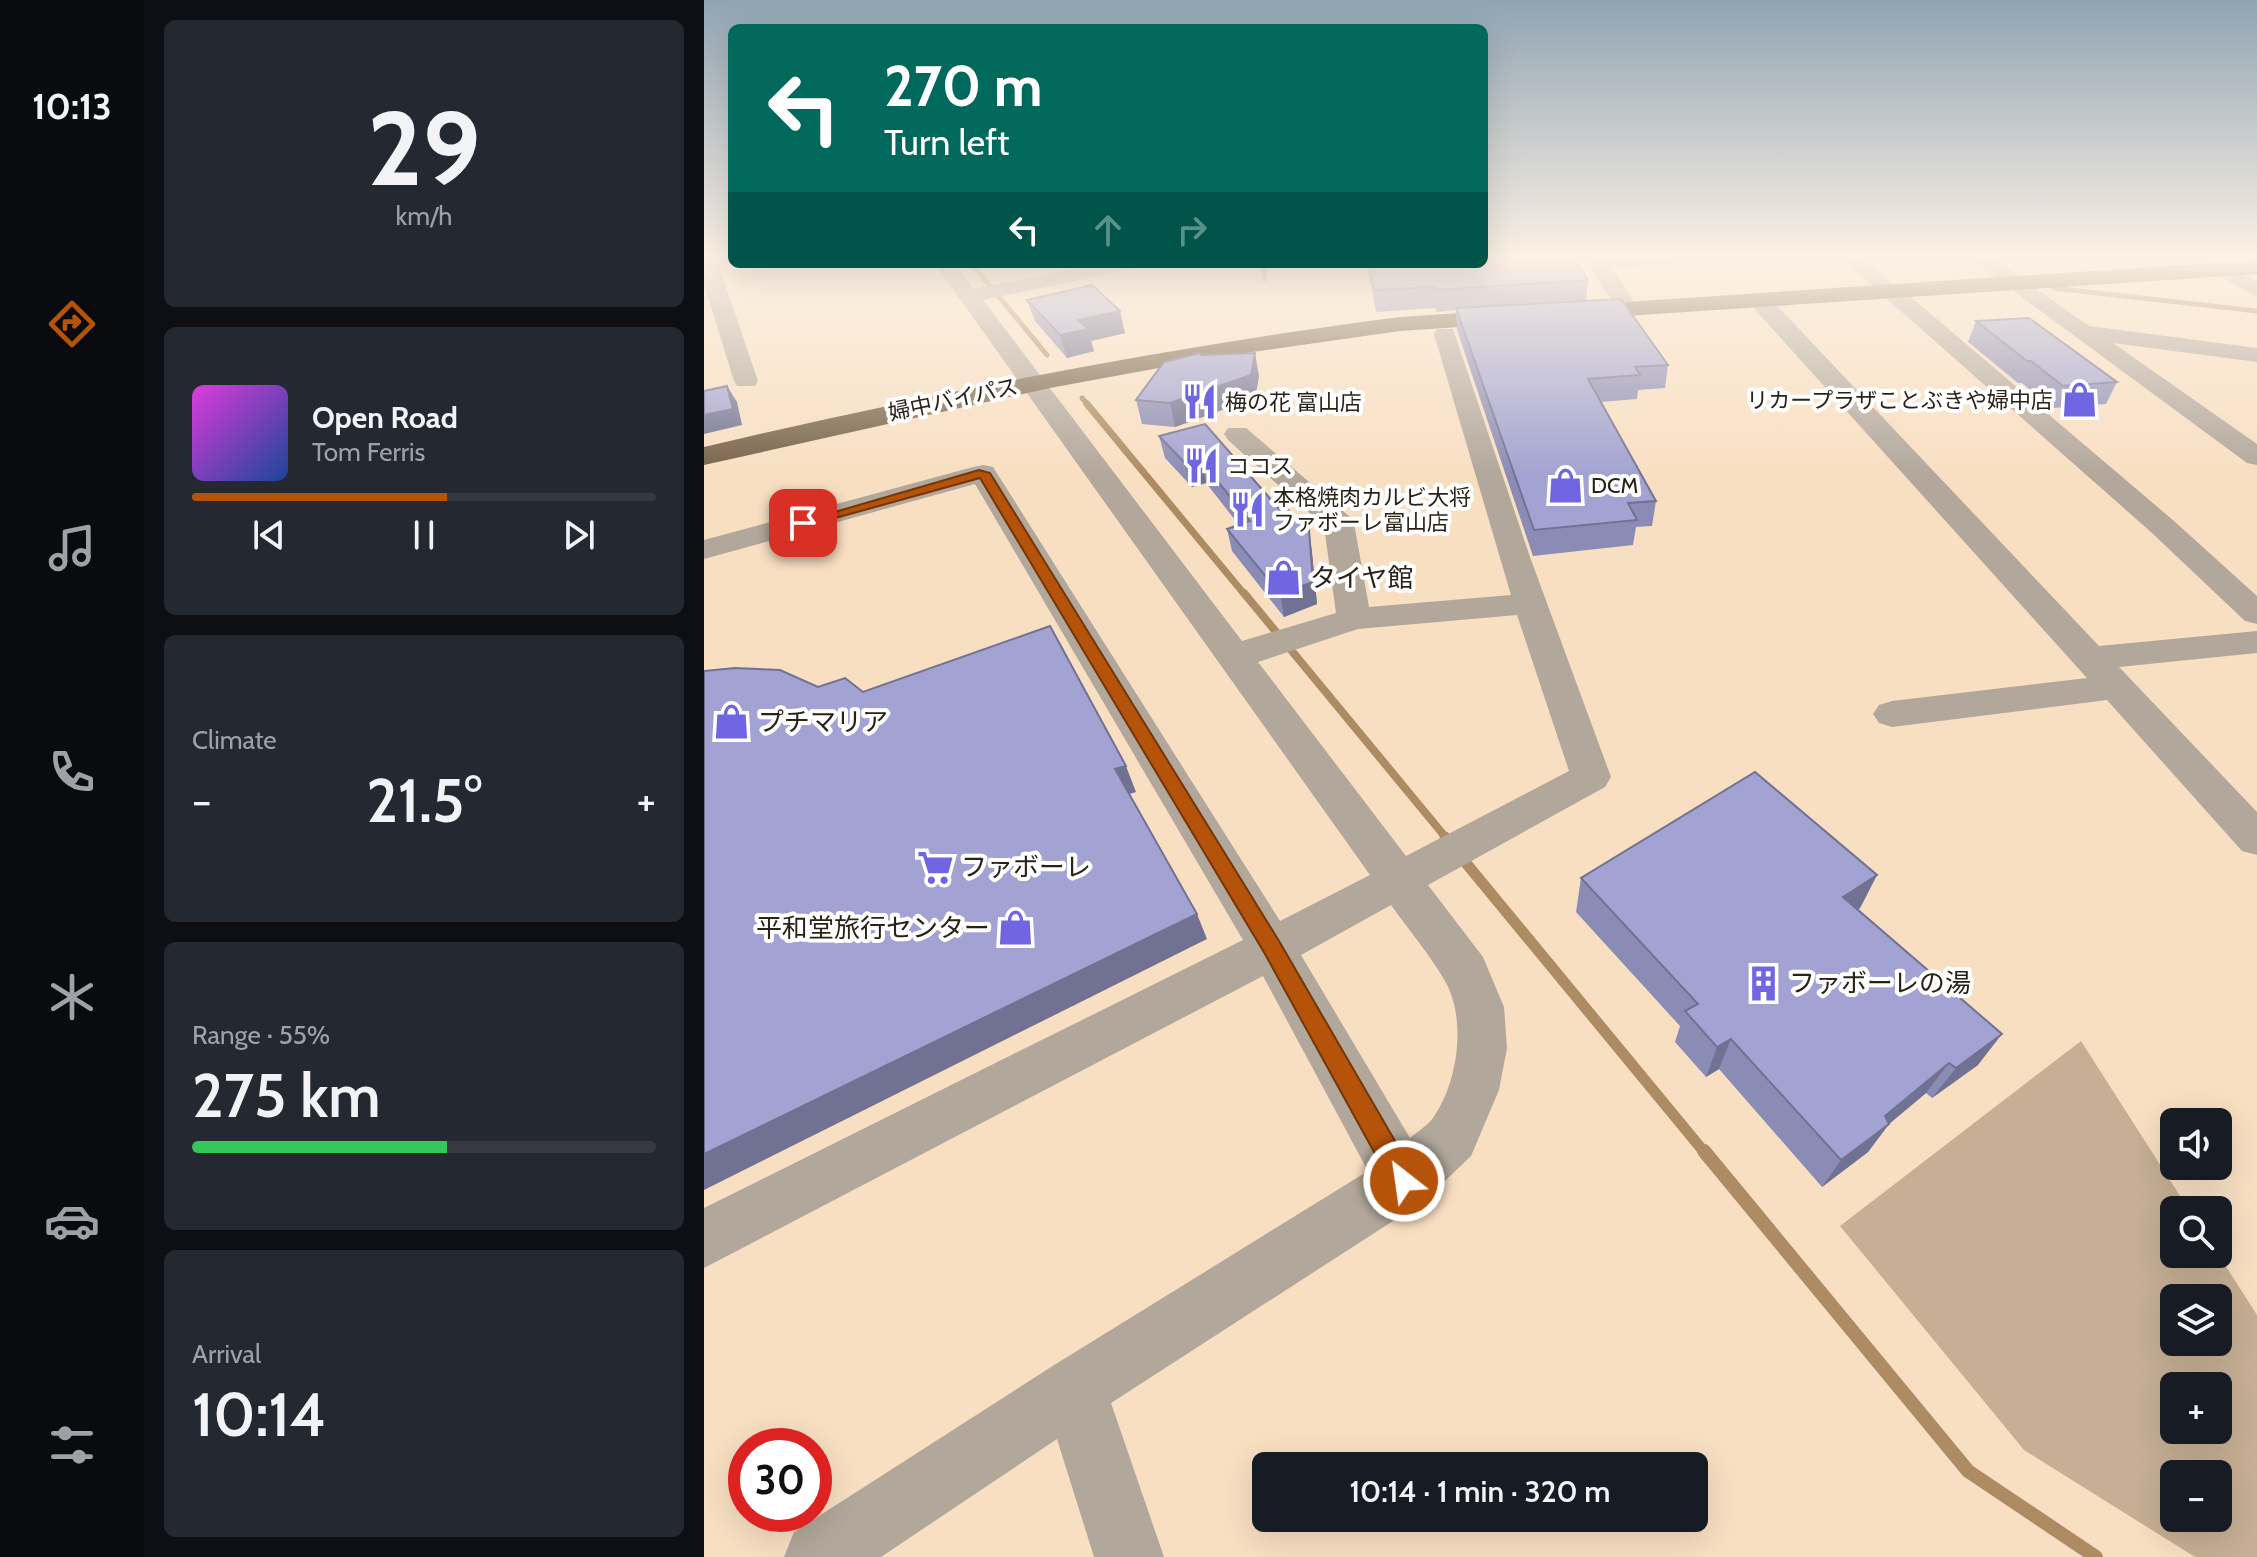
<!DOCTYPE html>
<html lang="en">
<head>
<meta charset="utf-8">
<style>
	body { margin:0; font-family:Cabin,"Noto Sans JP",sans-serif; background:#242831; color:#f1f3f6; height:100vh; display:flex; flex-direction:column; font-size:30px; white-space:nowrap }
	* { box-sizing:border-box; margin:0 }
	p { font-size:26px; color:#9ea1a6 }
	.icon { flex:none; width:44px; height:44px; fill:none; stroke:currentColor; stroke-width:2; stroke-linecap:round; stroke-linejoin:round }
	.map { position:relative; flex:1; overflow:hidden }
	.sheet { display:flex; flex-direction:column; gap:20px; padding:20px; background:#0d0f14; width:560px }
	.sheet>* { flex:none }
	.guide { position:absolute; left:24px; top:24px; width:760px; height:244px; border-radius:12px; box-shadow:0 8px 32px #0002; background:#00695c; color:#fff; overflow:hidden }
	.controls { position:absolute; left:1456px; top:1108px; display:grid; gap:16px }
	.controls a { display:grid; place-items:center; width:72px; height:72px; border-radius:12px; background:#171b24; box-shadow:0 8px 32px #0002; font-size:40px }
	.speed { position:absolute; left:24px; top:1428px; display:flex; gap:16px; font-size:40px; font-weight:700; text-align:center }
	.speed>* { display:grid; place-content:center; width:104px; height:104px; border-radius:50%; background:#171b24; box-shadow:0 8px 32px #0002; line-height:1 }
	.speed .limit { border:12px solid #d22; background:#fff; color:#111 }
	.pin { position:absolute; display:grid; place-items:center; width:68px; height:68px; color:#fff; margin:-34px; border-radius:16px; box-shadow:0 4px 12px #0006 }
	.me { position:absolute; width:88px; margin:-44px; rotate:330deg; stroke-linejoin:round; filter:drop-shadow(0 0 6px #0008) }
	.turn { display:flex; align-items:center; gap:28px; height:168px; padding:0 24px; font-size:36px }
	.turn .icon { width:104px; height:104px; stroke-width:2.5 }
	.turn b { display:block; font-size:56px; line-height:68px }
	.lanes { display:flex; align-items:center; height:76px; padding:0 24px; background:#0003; justify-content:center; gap:40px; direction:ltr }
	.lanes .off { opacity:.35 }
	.big { font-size:60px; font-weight:600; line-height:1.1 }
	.sheet .widget { flex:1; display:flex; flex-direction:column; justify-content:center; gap:12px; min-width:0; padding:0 28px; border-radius:12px; background:#242831 }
	.sheet .dial { align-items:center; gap:0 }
	.dial b { font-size:104px; line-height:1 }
	.song { display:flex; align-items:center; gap:24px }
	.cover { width:96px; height:96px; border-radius:12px; background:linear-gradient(135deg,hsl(300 70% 55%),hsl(220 70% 35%)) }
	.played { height:8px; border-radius:4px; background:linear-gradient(90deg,#b45309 55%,#363941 55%) }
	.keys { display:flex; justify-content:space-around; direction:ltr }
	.heat { display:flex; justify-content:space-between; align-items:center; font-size:44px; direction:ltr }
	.charge { height:12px; border-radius:6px; background:linear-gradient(90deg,#34c759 55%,#363941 0) }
	.trip { position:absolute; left:548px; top:1452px; width:456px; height:80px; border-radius:12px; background:#171b24; box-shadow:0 8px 32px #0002; font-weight:600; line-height:80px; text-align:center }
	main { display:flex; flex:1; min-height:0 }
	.dock { display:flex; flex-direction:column; width:144px; justify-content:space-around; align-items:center; background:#090b0e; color:#9ea1a6 }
	.dock .icon { width:56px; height:56px }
	.dock .on { color:#b45309 }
	.dock b { font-size:36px; color:#f1f3f6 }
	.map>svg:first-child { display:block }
</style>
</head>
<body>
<main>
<nav class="dock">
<b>10:13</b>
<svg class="icon on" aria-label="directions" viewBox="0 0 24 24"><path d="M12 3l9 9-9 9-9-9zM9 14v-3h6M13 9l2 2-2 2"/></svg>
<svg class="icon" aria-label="music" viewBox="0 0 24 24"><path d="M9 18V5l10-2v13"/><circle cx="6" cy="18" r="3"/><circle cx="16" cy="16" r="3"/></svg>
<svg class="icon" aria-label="phone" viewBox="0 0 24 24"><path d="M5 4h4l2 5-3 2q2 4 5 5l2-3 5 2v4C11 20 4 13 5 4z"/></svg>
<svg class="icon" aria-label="climate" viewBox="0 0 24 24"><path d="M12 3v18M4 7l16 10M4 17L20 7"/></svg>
<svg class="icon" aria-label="car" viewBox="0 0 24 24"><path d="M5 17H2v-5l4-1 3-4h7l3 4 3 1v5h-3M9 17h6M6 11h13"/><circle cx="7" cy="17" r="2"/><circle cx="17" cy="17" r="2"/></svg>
<svg class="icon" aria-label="filters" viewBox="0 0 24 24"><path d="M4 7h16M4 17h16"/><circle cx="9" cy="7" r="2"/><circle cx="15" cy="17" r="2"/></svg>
</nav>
<section class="sheet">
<div class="widget dial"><b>29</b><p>km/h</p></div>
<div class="widget">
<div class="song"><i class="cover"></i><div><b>Open Road</b><p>Tom Ferris</p></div></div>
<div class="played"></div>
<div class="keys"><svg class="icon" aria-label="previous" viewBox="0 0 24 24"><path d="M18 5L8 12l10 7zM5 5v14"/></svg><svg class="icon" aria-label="pause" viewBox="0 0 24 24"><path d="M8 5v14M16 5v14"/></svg><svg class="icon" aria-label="next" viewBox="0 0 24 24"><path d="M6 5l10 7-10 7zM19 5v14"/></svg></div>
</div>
<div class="widget"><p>Climate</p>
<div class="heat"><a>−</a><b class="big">21.5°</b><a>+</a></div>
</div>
<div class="widget"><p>Range · 55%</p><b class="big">275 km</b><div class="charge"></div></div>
<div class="widget"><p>Arrival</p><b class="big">10:14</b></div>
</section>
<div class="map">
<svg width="1553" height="1557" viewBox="0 0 1553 1557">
	<rect width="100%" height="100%" fill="#f8dfc2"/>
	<path fill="#c6af94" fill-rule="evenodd" d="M1377,1041L1485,1210H1470V1254H1514L1553,1315V1557H1491L1320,1450L1136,1226ZM1470,1298H1514V1342H1470ZM1470,1386H1514V1430H1470ZM1514,1474V1518H1470V1474Z"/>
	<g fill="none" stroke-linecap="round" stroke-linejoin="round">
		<g stroke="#ad8c64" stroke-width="5">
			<polyline points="268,264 343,355"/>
			<polyline points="560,264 560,279"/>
			<polyline points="1349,288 1553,311"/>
			<polyline points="378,398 385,406"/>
		</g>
		<polyline stroke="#ad8c64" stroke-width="7" points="383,404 541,595"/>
		<polyline stroke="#ad8c64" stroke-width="8" points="540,593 743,839"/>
		<g stroke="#ad8c64" stroke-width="11">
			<polyline points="741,837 748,845"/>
			<polyline points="757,857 1001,1153"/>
		</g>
		<polyline stroke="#ad8c64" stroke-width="14" points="1000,1151 1264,1471 1392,1557"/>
		<g fill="#b1a79a" fill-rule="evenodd">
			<polygon points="0,258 12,258 54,381 51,386 33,386 30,381 0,284"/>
			<polygon points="881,258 975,258 965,264 908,268 931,303 920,309 912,308"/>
			<polygon points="1137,258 1160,258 1189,285 1195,287 1470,521 1553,596 1553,624 1541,621 1448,533"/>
			<polygon points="1265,258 1289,258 1385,326 1553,348 1553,362 1409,343 1553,444 1553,465 1543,463"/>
			<polygon points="1518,263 1553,282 1553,297 1511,273 1508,269 1511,265"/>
			<path d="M231,264H251L270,289L394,264H434L424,270L279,300L538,641L632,613L620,526L524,440L520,434L524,428H542L646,517L650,523L665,607L807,595L730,334L733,329H749L826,557L907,777L901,787L724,885L779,957L800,1007L803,1048L795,1090L767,1156L720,1201L407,1403L460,1557H390L353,1439L177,1557H80L90,1532L347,1367L664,1171L559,976L0,1268V1208L539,940L271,484L0,559V540L269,467L279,465L289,467L576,921L666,875ZM813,615L865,771L702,856L554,662L654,629ZM687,905C705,930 726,955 741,981C763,1019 754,1083 729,1118C724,1125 713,1132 706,1138L597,955Z"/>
			<polygon points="1054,293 1062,294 1395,646 1553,631 1553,653 1415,667 1553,812 1553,855 1538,851 1403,700 1188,727 1175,723 1169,714 1175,705 1188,701 1383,678 1046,304 1043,299 1046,294"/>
		</g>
		<path fill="#766148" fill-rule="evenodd" d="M1553,260V274L696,331L520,356L346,388L0,465V447C230,393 461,347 696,317Z"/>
	</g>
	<g fill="#8b8cb5">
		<polygon points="663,264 780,264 884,280 882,301 964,365 961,388 934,390 933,399 896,402 952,501 948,526 932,527 929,545 829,556 753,330 752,310 733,312 731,308 672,312"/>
		<polygon points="323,300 421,333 387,341 390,351 363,358 331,321"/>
		<polygon points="1272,321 1413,382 1402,404 1349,408 1318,383 1314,383 1264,342"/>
		<polygon points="497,355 555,376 551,398 471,427 438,424 432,400"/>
		<polygon points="455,436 577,511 605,530 608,553 613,604 580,617 528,551 523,529 535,525 502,483 488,487 461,458"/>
		<polygon points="1173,875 1156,908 1154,910 1274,1065 1228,1098 1222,1093 1185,1124 1164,1152 1118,1187 1015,1069 1002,1077 971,1042 976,1026 872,912 877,878"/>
	</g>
	<g fill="#717293">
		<polygon points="416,311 421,333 387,341 390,351 363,358 356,335 374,320"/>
		<polygon points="551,353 555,376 551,398 471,427 466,403"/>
		<polygon points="23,386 33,402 38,425 0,434 0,415"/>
		<polygon points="497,461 502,483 488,487 483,465"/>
		<polygon points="605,530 608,553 613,604 580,617 576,594"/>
		<polygon points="422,766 432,792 422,795 411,769"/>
		<polygon points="1173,875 1156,908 1124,930 1139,897"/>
		<polygon points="493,914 503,939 0,1190 0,1154"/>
		<polygon points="1298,1034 1274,1065 1228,1098 1252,1068"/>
		<polygon points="1027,1039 1015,1069 1002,1077 1013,1047"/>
		<polygon points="1245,1063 1222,1093 1185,1124 1164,1152 1118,1187 1137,1160 1181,1116"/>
	</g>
	<g fill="#a2a3d2" stroke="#717293" stroke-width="2">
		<polygon points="780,258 870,258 884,280 732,290 730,287 670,290 665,264 780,264"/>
		<polygon points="388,285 416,311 374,320 384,329 356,335 323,300"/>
		<polygon points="917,299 964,365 931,367 936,375 884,379 952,501 924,503 933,520 830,530 752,308"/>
		<polygon points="1325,318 1413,382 1359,386 1327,361 1323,361 1272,321"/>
		<polygon points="496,353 497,355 551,353 547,375 466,403 432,400 460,362"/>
		<polygon points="23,386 29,409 0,415 0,391"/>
		<polygon points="501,424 577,511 583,509 605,530 609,582 576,594 523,529 546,521 497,461 483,465 455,436"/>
		<polygon points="346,626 422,766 411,769 493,914 0,1154 0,671 31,668 76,670 114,687 141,678 159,692"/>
		<polygon points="1051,772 1173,875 1139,897 1298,1034 1252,1068 1245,1063 1181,1116 1185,1124 1137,1160 1027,1039 1013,1047 981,1011 994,1004 877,878"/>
	</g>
	<linearGradient id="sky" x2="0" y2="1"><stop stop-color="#90a4b3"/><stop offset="0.54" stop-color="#fcf1e4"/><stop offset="1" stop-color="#fcf1e4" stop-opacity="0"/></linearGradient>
	<rect width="1553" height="476" fill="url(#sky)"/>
	<polygon fill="#b45309" stroke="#753606" stroke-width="2" points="275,470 286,473 575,941 709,1172 713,1181 709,1190 700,1194 691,1190 561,954 276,478 99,527 93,523"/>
	<defs>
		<symbol id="shop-bare" viewBox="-9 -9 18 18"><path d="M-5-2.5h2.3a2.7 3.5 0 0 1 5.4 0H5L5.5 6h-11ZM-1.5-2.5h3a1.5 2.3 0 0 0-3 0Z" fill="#7166e1" stroke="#fff" stroke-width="2.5" paint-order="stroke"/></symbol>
		<symbol id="restaurant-bare" viewBox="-9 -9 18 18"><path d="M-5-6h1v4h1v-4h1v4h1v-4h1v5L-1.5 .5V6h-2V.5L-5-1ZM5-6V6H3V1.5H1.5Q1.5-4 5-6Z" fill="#7166e1" stroke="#fff" stroke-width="2.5" paint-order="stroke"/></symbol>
		<symbol id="supermarket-bare" viewBox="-9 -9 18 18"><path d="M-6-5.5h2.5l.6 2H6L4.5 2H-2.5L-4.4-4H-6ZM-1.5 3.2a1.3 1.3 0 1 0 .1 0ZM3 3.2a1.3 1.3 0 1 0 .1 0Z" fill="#7166e1" stroke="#fff" stroke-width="2.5" paint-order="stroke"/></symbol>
		<symbol id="building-bare" viewBox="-9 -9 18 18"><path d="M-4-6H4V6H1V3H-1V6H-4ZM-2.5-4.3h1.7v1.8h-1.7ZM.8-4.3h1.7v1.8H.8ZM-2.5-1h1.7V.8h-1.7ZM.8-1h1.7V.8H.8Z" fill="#7166e1" stroke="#fff" stroke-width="2.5" paint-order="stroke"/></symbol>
	</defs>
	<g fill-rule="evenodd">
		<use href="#shop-bare" x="1350" y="374" width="51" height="51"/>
		<use href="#restaurant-bare" x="470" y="376" width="51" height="51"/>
		<use href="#restaurant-bare" x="472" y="440" width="51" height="51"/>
		<use href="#shop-bare" x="836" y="460" width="51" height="51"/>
		<use href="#restaurant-bare" x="518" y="484" width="51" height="51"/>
		<use href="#shop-bare" x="554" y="552" width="51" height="51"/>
		<use href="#shop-bare" x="2" y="696" width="51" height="51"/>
		<use href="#supermarket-bare" x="206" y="842" width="51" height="51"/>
		<use href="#shop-bare" x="286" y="902" width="51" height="51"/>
		<use href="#building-bare" x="1034" y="958" width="51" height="51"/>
	</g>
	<g text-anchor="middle" stroke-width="8" stroke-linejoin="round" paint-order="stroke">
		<g font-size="22" fill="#2b2217" stroke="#fff">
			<text transform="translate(249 399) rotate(-12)" y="8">婦中バイパス</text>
		</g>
		<g font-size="22" fill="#2b2217" stroke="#fff" text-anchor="start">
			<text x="1349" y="408" text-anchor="end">リカープラザことぶきや婦中店</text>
			<text x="521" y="410">梅の花 富山店</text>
			<text x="523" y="474">ココス</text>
			<text x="887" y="493">DCM</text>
			<text x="569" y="505">本格焼肉カルビ大将<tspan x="569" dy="25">ファボーレ富山店</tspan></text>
		</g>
		<g font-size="26" fill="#2b2217" stroke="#fff" text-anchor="start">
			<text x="606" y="587">タイヤ館</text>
			<text x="54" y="731">プチマリア</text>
			<text x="257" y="876">ファボーレ</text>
			<text x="286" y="937" text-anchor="end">平和堂旅行センター</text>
			<text x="1085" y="992">ファボーレの湯</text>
		</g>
	</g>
</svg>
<div class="controls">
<a><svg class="icon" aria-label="sound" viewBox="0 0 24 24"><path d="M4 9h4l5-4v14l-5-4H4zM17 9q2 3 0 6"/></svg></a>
<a><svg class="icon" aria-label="search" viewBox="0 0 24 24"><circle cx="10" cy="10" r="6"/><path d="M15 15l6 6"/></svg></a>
<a><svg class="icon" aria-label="layers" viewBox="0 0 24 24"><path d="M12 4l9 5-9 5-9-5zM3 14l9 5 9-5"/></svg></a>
<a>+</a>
<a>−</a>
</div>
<div class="speed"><div class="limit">30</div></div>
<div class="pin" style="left:99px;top:523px;background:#d93025"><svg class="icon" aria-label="arrive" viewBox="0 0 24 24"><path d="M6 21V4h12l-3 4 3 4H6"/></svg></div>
<svg class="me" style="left:700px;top:1181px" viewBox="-20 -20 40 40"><circle r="17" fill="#b45309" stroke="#fff" stroke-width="3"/><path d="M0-11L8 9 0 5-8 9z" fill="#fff"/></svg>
<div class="trip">10:14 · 1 min · 320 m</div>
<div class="guide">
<div class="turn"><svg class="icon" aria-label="left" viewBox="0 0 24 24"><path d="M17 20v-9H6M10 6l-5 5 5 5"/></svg><div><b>270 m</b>Turn left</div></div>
<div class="lanes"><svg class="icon" aria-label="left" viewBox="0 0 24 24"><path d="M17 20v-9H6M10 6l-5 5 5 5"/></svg><svg class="icon off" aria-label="ahead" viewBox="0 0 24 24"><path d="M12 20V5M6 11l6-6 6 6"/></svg><svg class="icon off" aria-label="right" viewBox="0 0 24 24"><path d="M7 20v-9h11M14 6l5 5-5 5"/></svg></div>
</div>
</div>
</main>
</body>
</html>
